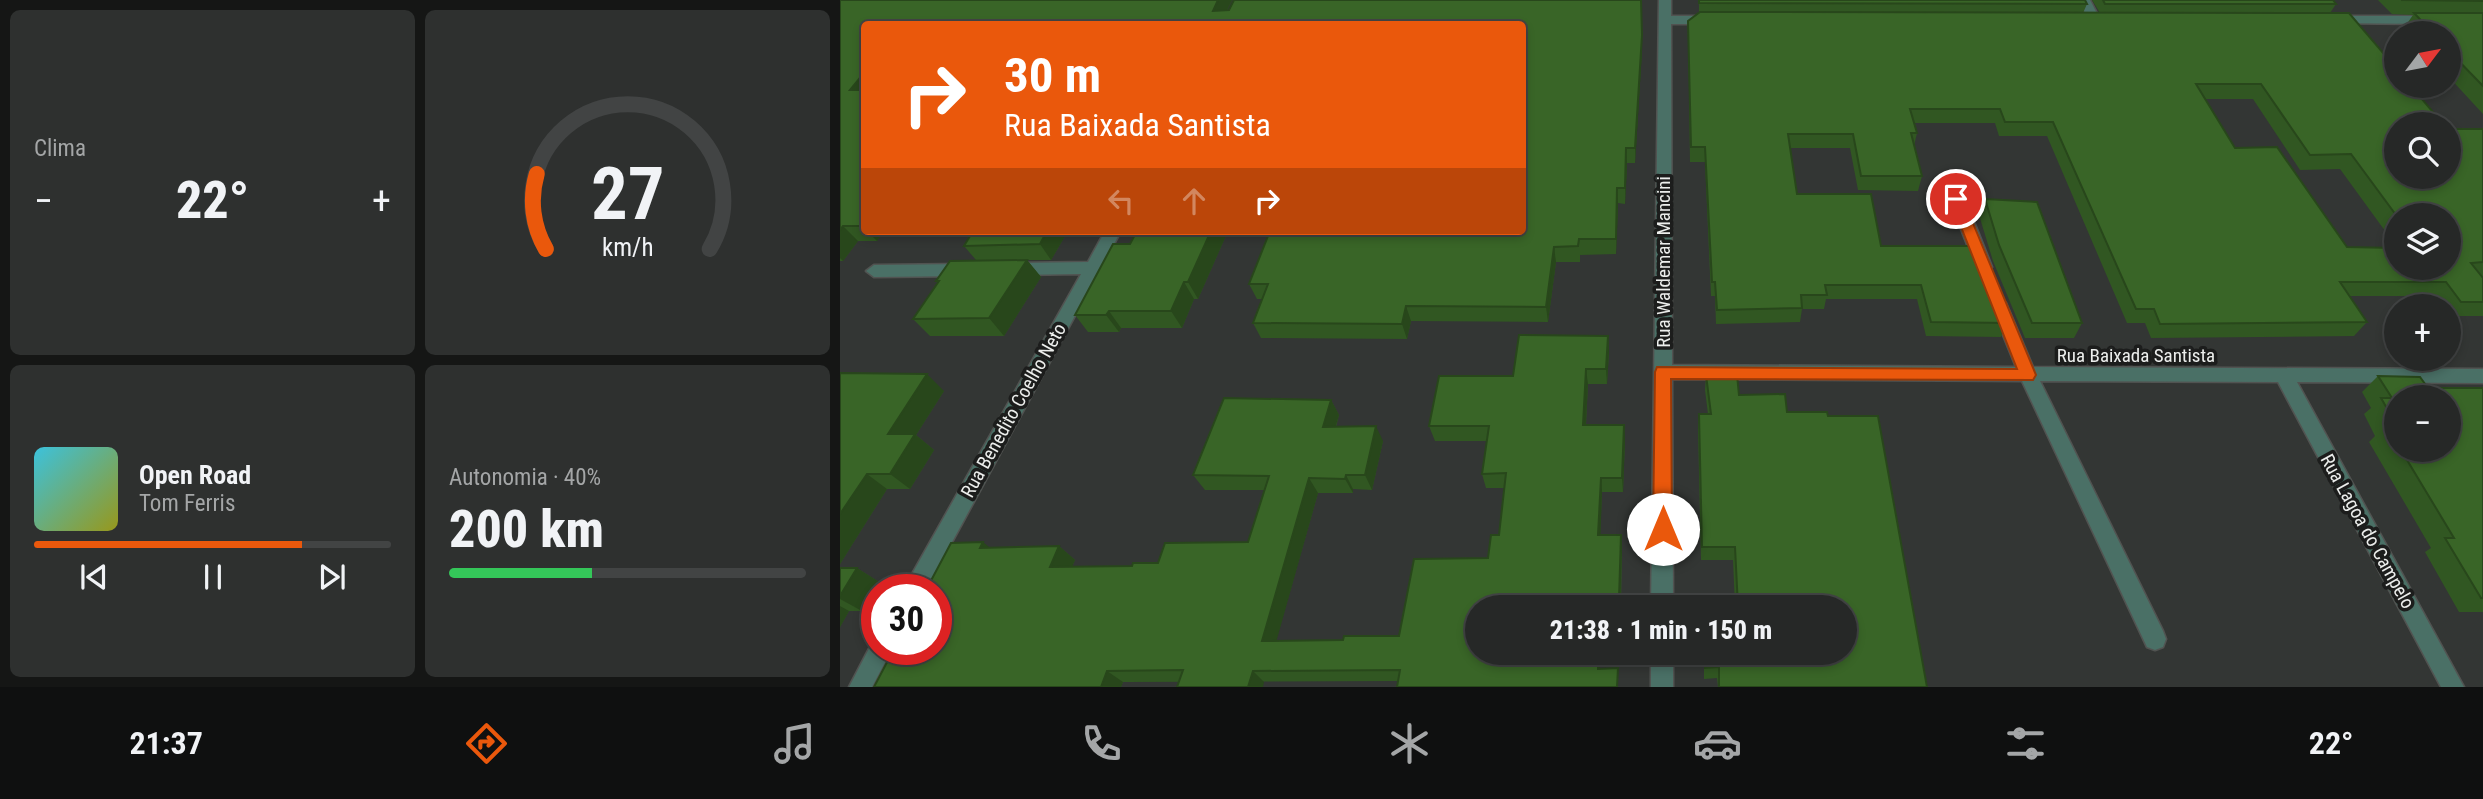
<!DOCTYPE html>
<html lang="pt">
<head>
<meta charset="utf-8">
<style>
	body { margin:0; font-family:"Roboto Condensed",sans-serif; background:#2e302f; color:#f1f3f6; height:100vh; display:flex; flex-direction:column; font-size:26px; white-space:nowrap }
	* { box-sizing:border-box; margin:0 }
	p { font-size:23px; color:#a4a6a7 }
	.icon { flex:none; width:38px; height:38px; fill:none; stroke:currentColor; stroke-width:2; stroke-linecap:round; stroke-linejoin:round }
	.map { position:relative; flex:1; overflow:hidden }
	.details { display:flex; flex-direction:column; gap:10px; padding:10px; background:#151615; width:840px }
	.details>* { flex:none }
	.hud { position:absolute; left:21px; top:21px; width:665px; height:214px; border-radius:7px; box-shadow:0 4px 10px #0003,0 0 0 2px #424444; background:#ea580c; color:#fff; overflow:hidden }
	.needle { width:46px; rotate:58deg }
	.controls { position:absolute; left:1544px; top:21px; display:grid; gap:14px }
	.controls a { display:grid; place-items:center; width:77px; height:77px; border-radius:50%; background:#262827; box-shadow:0 4px 10px #0003,0 0 0 2px #424444; font-size:35px }
	.speed { position:absolute; left:21px; top:574px; display:flex; gap:14px; font-size:35px; font-weight:700; text-align:center }
	.speed>* { display:grid; place-content:center; width:91px; height:91px; border-radius:50%; background:#262827; box-shadow:0 4px 10px #0003,0 0 0 2px #424444; line-height:1 }
	.speed .limit { border:10px solid #d22; background:#fff; color:#111 }
	.pin { position:absolute; display:grid; place-items:center; width:60px; height:60px; color:#fff; margin:-30px; border:4px solid #fff; border-radius:50%; box-shadow:0 2px 7px #0007 }
	.me { position:absolute; width:77px; margin:-38px; rotate:0deg; stroke-linejoin:round; filter:drop-shadow(0 0 5px #0008) }
	.turn { display:flex; align-items:center; gap:24px; height:147px; padding:0 28px; font-size:32px }
	.turn .icon { width:91px; height:91px; stroke-width:2.5 }
	.turn b { display:block; font-size:49px; line-height:60px }
	.lanes { display:flex; align-items:center; height:66px; padding:0 28px; background:#0003; justify-content:center; gap:35px; direction:ltr }
	.lanes .off { opacity:.35 }
	.big { font-size:52px; font-weight:800; line-height:1.1 }
	.details .widget { flex:1; display:flex; flex-direction:column; justify-content:center; gap:10px; min-width:0; padding:0 24px; border-radius:10px; background:#2e302f }
	.details .dial { align-items:center; gap:0 }
	.dial svg { height:182px; overflow:visible; fill:none; stroke:#424444; stroke-width:7; stroke-linecap:round; text-anchor:middle }
	.dial text { fill:#f1f3f6; stroke:none }
	.song { display:flex; align-items:center; gap:21px }
	.cover { width:84px; height:84px; border-radius:10px; background:linear-gradient(135deg,hsl(190 70% 55%),hsl(60 70% 35%)) }
	.played { height:7px; border-radius:4px; background:linear-gradient(90deg,#ea580c 75%,#424444 75%) }
	.keys { display:flex; justify-content:space-around; direction:ltr }
	.heat { display:flex; justify-content:space-between; align-items:center; font-size:38px; direction:ltr }
	.charge { height:10px; border-radius:5px; background:linear-gradient(90deg,#34c759 40%,#424444 0) }
	.details .tiles { flex:1; display:grid; gap:10px; grid-template-columns:repeat(2,1fr) }
	.trip { position:absolute; left:625px; top:595px; width:392px; height:70px; border-radius:35px; background:#262827; box-shadow:0 4px 10px #0003,0 0 0 2px #424444; font-weight:800; line-height:70px; text-align:center }
	.tabs { display:flex; height:112px; justify-content:space-around; align-items:center; background:#0f1010; color:#a4a6a7 }
	.tabs .icon { width:49px; height:49px }
	.tabs .on { color:#ea580c }
	.tabs b { font-size:32px; color:#f1f3f6 }
	main { display:flex; flex:1; min-height:0 }
	.map>svg:first-child { display:block }
</style>
</head>
<body>
<main>
<section class="details">
<div class="tiles">
<div class="widget"><p>Clima</p>
<div class="heat"><a>−</a><b class="big">22°</b><a>+</a></div>
</div>
<div class="widget dial"><svg viewBox="0 0 100 80">
<path d="M14 69A42 42 0 1 1 86 69"/>
<path d="M14 69A42 42 0 0 1 10 36" stroke="#ea580c"/>
<text x="50" y="56" font-size="32" font-weight="700">27</text>
<text x="50" y="72" font-size="11">km/h</text>
</svg></div>
<div class="widget">
<div class="song"><i class="cover"></i><div><b>Open Road</b><p>Tom Ferris</p></div></div>
<div class="played"></div>
<div class="keys"><svg class="icon" aria-label="previous" viewBox="0 0 24 24"><path d="M18 5L8 12l10 7zM5 5v14"/></svg><svg class="icon" aria-label="pause" viewBox="0 0 24 24"><path d="M8 5v14M16 5v14"/></svg><svg class="icon" aria-label="next" viewBox="0 0 24 24"><path d="M6 5l10 7-10 7zM19 5v14"/></svg></div>
</div>
<div class="widget"><p>Autonomia · 40%</p><b class="big">200 km</b><div class="charge"></div></div>
</div>
</section>
<div class="map">
<svg width="1643" height="687" viewBox="0 0 1643 687">
	<rect width="100%" height="100%" fill="#333634"/>
	<g fill="none" stroke-linecap="round" stroke-linejoin="round">
		<defs>
			<g id="minor">
				<polygon points="819,0 831,0 831,16 873,16 879,20 873,24 831,24 832,365 1176,367 1150,303 1158,297 1166,303 1193,367 1643,369 1643,383 1457,382 1624,687 1601,687 1438,382 1200,381 1323,631 1326,639 1323,647 1315,650 1307,647 1182,381 832,379 833,607 811,607"/>
				<polygon points="1238,0 1250,0 1261,21 1259,24 1251,24"/>
				<polygon points="1493,16 1591,16 1597,20 1591,24 1489,23 1489,17"/>
				<polygon points="1117,194 1125,199 1152,267 1150,271 1144,273 1136,267 1109,199"/>
				<polygon points="265,231 281,231 86,590 63,590 241,274 172,275 164,269 172,263 248,262"/>
				<polygon points="126,264 134,270 126,276 34,277 26,271 34,265"/>
				<polygon points="37,640 37,649 52,649 32,687 9,687 33,641"/>
				<rect x="811" y="653" width="22" height="34"/>
			</g>
		</defs>
		<use href="#minor" stroke="#515351" stroke-width="3"/>
		<use href="#minor" fill="#4a7066" fill-rule="evenodd"/>
	</g>
	<g fill="#315722" fill-rule="evenodd">
		<polygon points="0,0 392,0 387,10 801,0 802,50 795,163 787,163 785,204 778,203 776,254 740,255 740,262 716,262 708,322 571,321 567,339 421,338 413,323 422,299 417,299 409,284 682,231 682,24 24,24 24,231 44,231 37,241 18,241 3,261 0,261"/>
		<path d="M859,0L1247,4L1243,13H1260L1252,0H1493L1496,4L1490,13L1556,177L1643,129V276H1641L1643,278V316H1608V306H1599L1592,296H1509L1527,322L1514,336L1311,338L1305,323H1287L1207,136H1159L1155,123H1075L1077,133L1074,146L1082,176L1078,191L1018,190L1010,148H950L957,194L1167,323L1161,337L1086,336L1077,299H986L984,309H962L960,322L876,324L875,296H871L865,162H850L848,21L859,13ZM1365,99H1413L1460,170L1500,169L1556,246V215L1608,268L1507,247L1395,148Z"/>
		<polygon points="1538,0 1643,0 1643,114 1608,76 1608,33 1569,33 1564,28 1573,15 1552,14"/>
		<polygon points="1145,199 1242,323 1234,338 1185,338 1153,261 1139,215"/>
		<polygon points="228,231 211,260 187,260 201,277 164,336 90,336 73,319 98,284 96,281 136,260 124,246"/>
		<polygon points="297,231 388,231 358,299 354,299 342,328 281,328 279,332 248,332 235,315 290,244"/>
		<polygon points="768,336 769,352 767,384 748,384 746,425 785,440 783,492 762,492 760,535 782,548 781,607 637,607 637,653 760,653 760,669 779,680 283,682 281,687 150,548 219,546 235,560 232,567 292,566 318,563 408,542 424,490 365,490 353,475 491,400 499,415 496,427 543,441 532,490 513,489 513,493 478,493 436,641 503,640 559,636 648,558 659,535 665,488 646,488 642,474 647,441 595,441 589,426 673,376"/>
		<polygon points="0,373 104,391 76,435 94,450 70,489 47,489 0,564"/>
		<polygon points="866,375 899,395 947,412 988,416 1087,687 878,687 877,678 864,679 864,653 1004,653 1004,607 895,607 893,560 861,560 858,429 859,414 868,414 865,390"/>
		<path d="M1538,376L1588,388H1643V612H1619L1585,552L1591,548L1529,442L1535,436L1524,414L1531,408L1522,392ZM1556,397L1608,450H1556Z"/>
		<polygon points="0,568 17,568 39,582 22,611 9,611 0,627"/>
	</g>
	<g fill="#28471b">
		<polygon points="378,0 392,0 380,24 373,11"/>
		<polygon points="801,0 802,50 795,163 795,148"/>
		<polygon points="24,73 24,103 10,90"/>
		<polygon points="786,148 787,163 785,204 785,188"/>
		<polygon points="777,188 778,203 776,254 776,239"/>
		<polygon points="3,226 18,241 3,261 0,258 0,230"/>
		<polygon points="27,231 44,231 37,241"/>
		<polygon points="207,231 228,231 211,260 200,244"/>
		<polygon points="371,231 388,231 358,299 348,282"/>
		<polygon points="714,247 716,262 708,322 706,307"/>
		<polygon points="187,260 201,277 164,336 149,318"/>
		<polygon points="344,282 354,299 342,328 331,311"/>
		<polygon points="566,306 571,321 567,339 562,324"/>
		<polygon points="269,311 281,328 279,332 266,315"/>
		<polygon points="768,336 769,352 767,384 766,369"/>
		<polygon points="746,369 748,384 745,441 743,425"/>
		<polygon points="87,374 104,391 76,435 94,450 70,489 50,474 48,434"/>
		<polygon points="491,400 499,415 491,442 483,427"/>
		<polygon points="784,425 785,440 783,492 782,478"/>
		<polygon points="536,426 543,441 532,490 525,475"/>
		<polygon points="27,474 47,489 0,564 0,514"/>
		<polygon points="506,475 513,489 513,493 505,479"/>
		<polygon points="469,478 478,493 433,653 422,641"/>
		<polygon points="761,478 762,492 760,549 758,535"/>
		<polygon points="781,535 782,548 780,607 779,599"/>
		<polygon points="143,542 160,556 140,548"/>
		<polygon points="219,546 235,560 226,581 210,567"/>
		<polygon points="17,568 39,582 22,611 0,599 0,596"/>
		<polygon points="0,606 9,611 0,627"/>
		<polygon points="758,653 760,653 760,680 758,669"/>
		<polygon points="267,671 283,682 281,687 261,687"/>
		<polygon points="413,671 424,682 423,687 408,687"/>
	</g>
	<g fill="#396527" stroke="#28471b" stroke-width="2" fill-rule="evenodd">
		<polygon points="0,0 378,0 373,11 389,10 394,0 801,0 802,35 795,148 786,148 785,188 777,188 776,239 739,239 738,246 714,247 706,307 566,306 562,324 413,323 428,284 409,284 430,231 682,231 682,24 24,24 24,73 10,90 24,90 24,223 22,226 3,226 0,230"/>
		<polygon points="859,0 1245,0 1247,4 859,3"/>
		<polygon points="1263,0 1493,0 1496,4 1265,4"/>
		<polygon points="1561,0 1643,0 1643,1"/>
		<path d="M860,12L1509,13L1556,68V86H1571L1603,124H1556V177H1608V129H1643V262L1631,263L1643,278V302H1621L1606,282H1500L1527,322L1320,324L1314,309H1296L1213,122H1165L1160,109H1070L1077,133H1071L1082,176H1021L1013,134H948L957,194H1031L1041,246H1136L1167,323L1091,322L1081,285H985L987,295H961L962,308L877,310L875,282H872L865,147H851L848,21ZM1356,84H1421L1470,155L1511,154L1556,215H1608V268H1556V248L1507,247L1437,147L1395,148Z"/>
		<polygon points="1574,13 1643,13 1643,86 1608,50 1608,33 1593,33"/>
		<polygon points="1145,199 1197,202 1242,323 1192,323 1159,245"/>
		<polygon points="133,231 207,231 200,244 124,246"/>
		<polygon points="297,231 371,231 348,282 344,282 331,311 269,311 266,315 235,315 273,244 290,244"/>
		<polygon points="187,260 149,318 73,319 99,281 96,281 110,261"/>
		<polygon points="679,335 768,336 766,369 746,369 743,425 784,425 782,478 761,478 758,535 781,535 779,599 760,599 759,607 637,607 637,653 758,653 758,669 778,668 777,687 557,687 560,670 413,671 408,687 337,687 343,670 267,671 261,687 34,687 54,649 96,649 96,590 86,590 111,543 143,542 140,548 219,546 210,567 292,566 293,563 318,563 325,543 408,542 429,476 353,475 384,398 491,400 483,427 536,426 525,475 506,475 505,479 469,478 422,641 503,640 504,636 559,636 574,559 648,558 651,535 659,535 666,473 642,474 649,426 589,426 599,376 673,376"/>
		<polygon points="0,373 87,374 48,434 75,434 50,474 27,474 0,514"/>
		<polygon points="866,375 897,375 899,395 945,394 947,412 987,412 988,416 1038,416 1087,687 879,687 879,667 865,668 865,653 1004,653 1004,607 898,607 895,547 862,547 859,414 871,414"/>
		<polygon points="1538,376 1580,377 1588,388 1643,388 1643,598 1641,598 1605,538 1614,538 1561,450 1608,450 1608,397 1556,397 1556,424 1541,398 1552,398"/>
		<polygon points="1546,426 1556,426 1556,442"/>
		<polygon points="0,568 17,568 0,596"/>
	</g>
	<polygon fill="#ea580c" stroke="#983908" stroke-width="2" points="1116,194 1123,199 1196,375 1193,380 831,379 832,529 829,535 823,537 816,535 813,529 815,372 817,367 1177,369 1110,199"/>
	<g text-anchor="middle" stroke-width="7" stroke-linejoin="round" paint-order="stroke">
		<g font-size="19" fill="#eceeec" stroke="#1c1d1c">
			<text transform="translate(823 262) rotate(-90)" y="7">Rua Waldemar Mancini</text>
			<text x="1296" y="362">Rua Baixada Santista</text>
			<text transform="translate(173 410) rotate(-61)" y="7">Rua Benedito Coelho Neto</text>
			<text transform="translate(1528 531) rotate(61)" y="7">Rua Lagoa do Campelo</text>
		</g>
	</g>
</svg>
<div class="controls">
<a><svg class="needle" viewBox="-14 -14 28 28"><path d="M0-13l5 13h-10z" fill="#e53935"/><path d="M0 13l5-13h-10z" fill="#a4a6a7"/></svg></a>
<a><svg class="icon" aria-label="search" viewBox="0 0 24 24"><circle cx="10" cy="10" r="6"/><path d="M15 15l6 6"/></svg></a>
<a><svg class="icon" aria-label="layers" viewBox="0 0 24 24"><path d="M12 4l9 5-9 5-9-5zM3 14l9 5 9-5"/></svg></a>
<a>+</a>
<a>−</a>
</div>
<div class="speed"><div class="limit">30</div></div>
<div class="pin" style="left:1116px;top:199px;background:#d93025"><svg class="icon" aria-label="arrive" viewBox="0 0 24 24"><path d="M6 21V4h12l-3 4 3 4H6"/></svg></div>
<svg class="me" style="left:823px;top:529px" viewBox="-20 -20 40 40"><circle r="19" fill="#fff"/><path d="M0-13L10 11 0 6-10 11z" fill="#ea580c"/></svg>
<div class="trip">21:38 · 1 min · 150 m</div>
<div class="hud">
<div class="turn"><svg class="icon" aria-label="right" viewBox="0 0 24 24"><path d="M7 20v-9h11M14 6l5 5-5 5"/></svg><div><b>30 m</b>Rua Baixada Santista</div></div>
<div class="lanes"><svg class="icon off" aria-label="left" viewBox="0 0 24 24"><path d="M17 20v-9H6M10 6l-5 5 5 5"/></svg><svg class="icon off" aria-label="ahead" viewBox="0 0 24 24"><path d="M12 20V5M6 11l6-6 6 6"/></svg><svg class="icon" aria-label="right" viewBox="0 0 24 24"><path d="M7 20v-9h11M14 6l5 5-5 5"/></svg></div>
</div>
</div>
</main>
<nav class="tabs">
<b>21:37</b>
<svg class="icon on" aria-label="directions" viewBox="0 0 24 24"><path d="M12 3l9 9-9 9-9-9zM9 14v-3h6M13 9l2 2-2 2"/></svg>
<svg class="icon" aria-label="music" viewBox="0 0 24 24"><path d="M9 18V5l10-2v13"/><circle cx="6" cy="18" r="3"/><circle cx="16" cy="16" r="3"/></svg>
<svg class="icon" aria-label="phone" viewBox="0 0 24 24"><path d="M5 4h4l2 5-3 2q2 4 5 5l2-3 5 2v4C11 20 4 13 5 4z"/></svg>
<svg class="icon" aria-label="climate" viewBox="0 0 24 24"><path d="M12 3v18M4 7l16 10M4 17L20 7"/></svg>
<svg class="icon" aria-label="car" viewBox="0 0 24 24"><path d="M5 17H2v-5l4-1 3-4h7l3 4 3 1v5h-3M9 17h6M6 11h13"/><circle cx="7" cy="17" r="2"/><circle cx="17" cy="17" r="2"/></svg>
<svg class="icon" aria-label="filters" viewBox="0 0 24 24"><path d="M4 7h16M4 17h16"/><circle cx="9" cy="7" r="2"/><circle cx="15" cy="17" r="2"/></svg>
<b>22°</b>
</nav>
</body>
</html>
